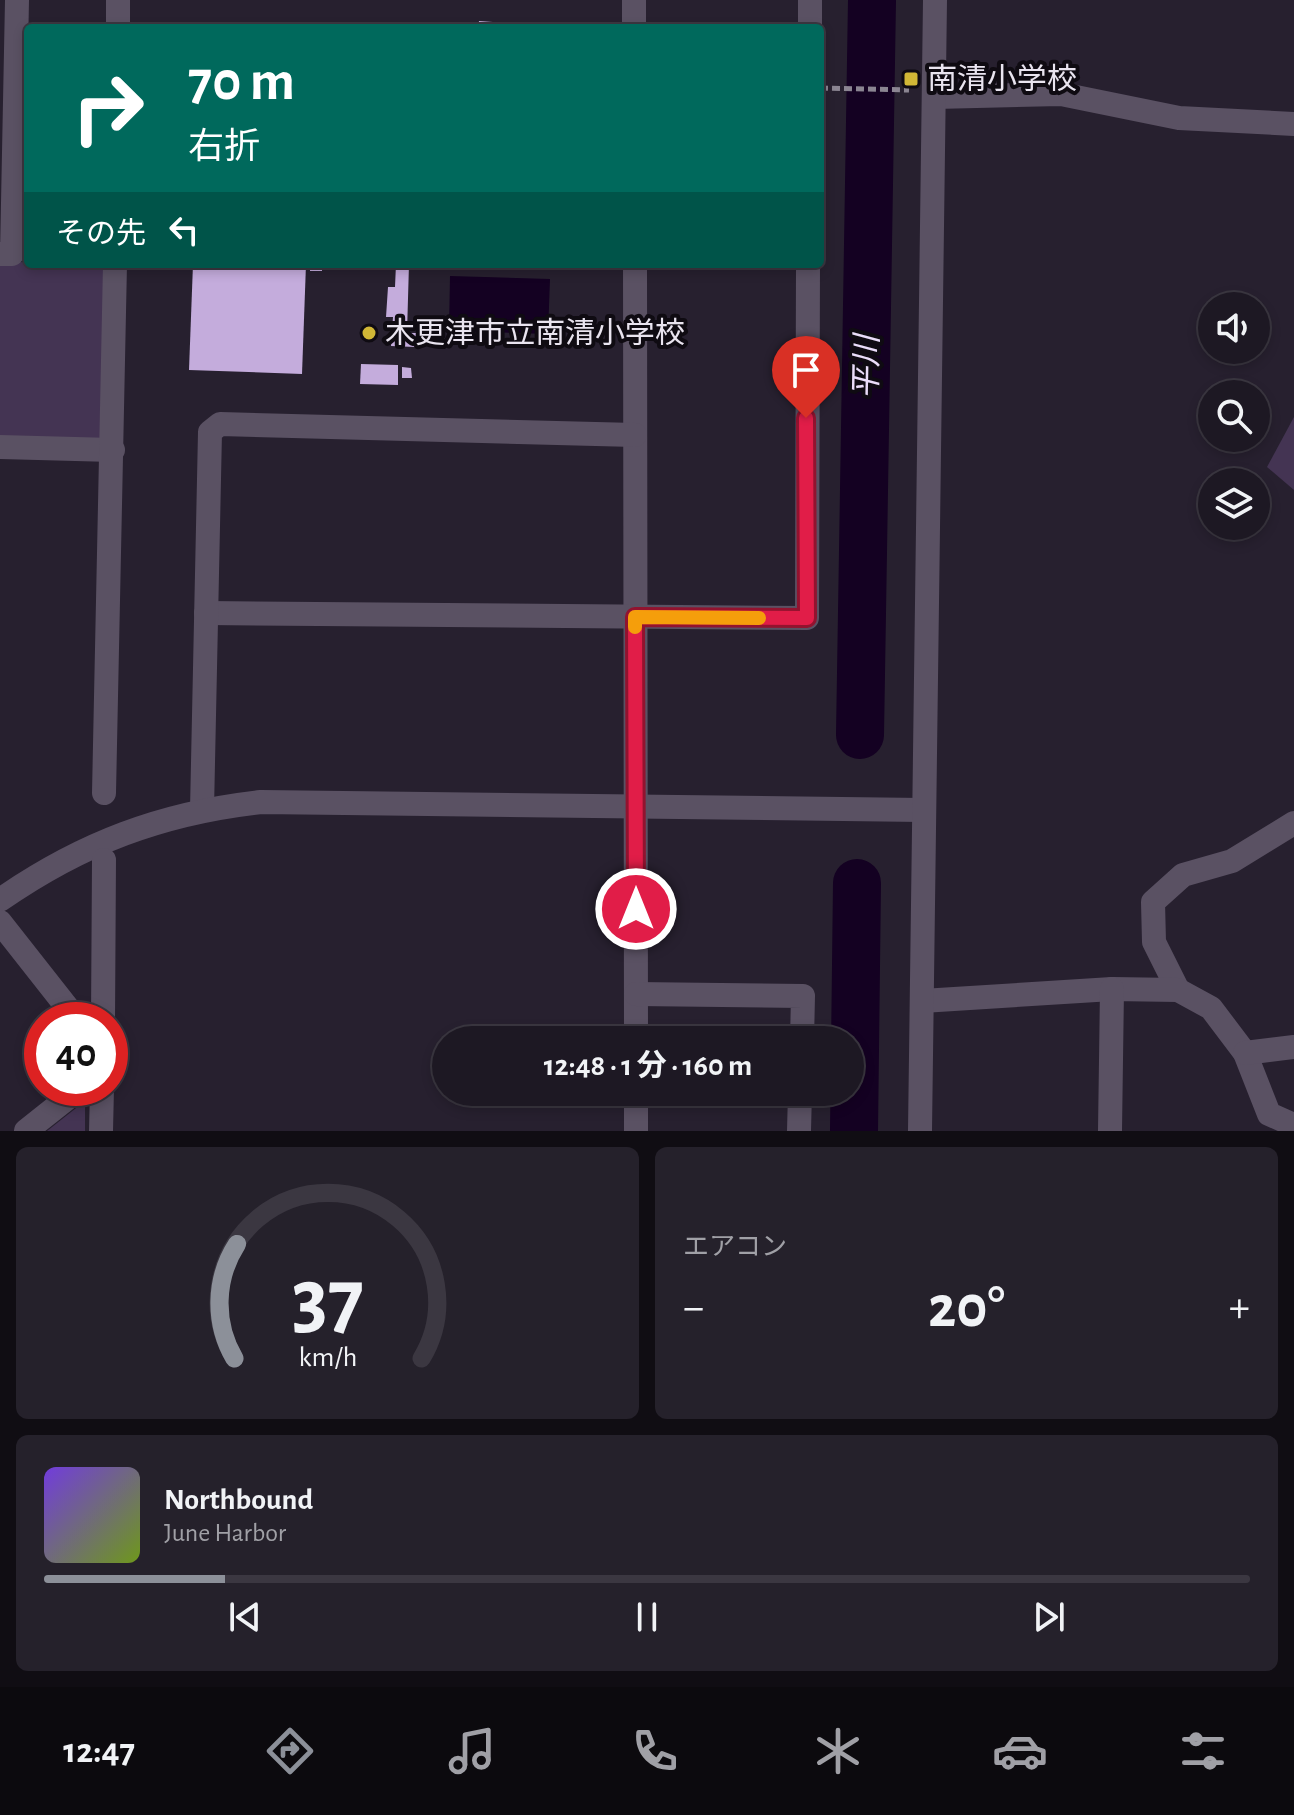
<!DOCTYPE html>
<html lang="ja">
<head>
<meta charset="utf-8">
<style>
	body { margin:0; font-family:"Alegreya Sans","Noto Sans JP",sans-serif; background:#25212b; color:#f1f3f6; height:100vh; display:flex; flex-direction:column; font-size:30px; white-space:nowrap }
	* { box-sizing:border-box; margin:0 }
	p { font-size:26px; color:#a0a0a6 }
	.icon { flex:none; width:44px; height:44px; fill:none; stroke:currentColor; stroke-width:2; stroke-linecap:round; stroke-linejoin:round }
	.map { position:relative; height:1131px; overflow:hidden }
	.drawer { display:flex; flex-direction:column; gap:16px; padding:16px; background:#100d13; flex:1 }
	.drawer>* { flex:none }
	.top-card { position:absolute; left:24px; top:24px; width:800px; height:244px; border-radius:8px; box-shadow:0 4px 12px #0003,0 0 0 2px #3b3741; background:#00695c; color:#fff; overflow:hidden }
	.fabs { position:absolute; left:1198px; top:292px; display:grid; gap:16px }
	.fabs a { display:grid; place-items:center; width:72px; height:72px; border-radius:50%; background:#1d1823; box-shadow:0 4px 12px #0003,0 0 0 2px #3b3741; font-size:40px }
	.speed { position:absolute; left:24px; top:1002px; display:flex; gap:16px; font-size:40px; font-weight:700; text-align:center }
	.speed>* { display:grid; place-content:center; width:104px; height:104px; border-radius:50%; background:#1d1823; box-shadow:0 4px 12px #0003,0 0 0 2px #3b3741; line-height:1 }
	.speed .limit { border:12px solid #d22; background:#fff; color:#111 }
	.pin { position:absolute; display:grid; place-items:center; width:68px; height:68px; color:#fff; margin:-82px -34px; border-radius:50% 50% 50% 0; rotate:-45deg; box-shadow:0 0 8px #0007 }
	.pin .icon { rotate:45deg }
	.me { position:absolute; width:88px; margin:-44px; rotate:0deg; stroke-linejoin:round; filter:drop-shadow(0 0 6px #0008) }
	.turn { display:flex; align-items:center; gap:28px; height:168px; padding:0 32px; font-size:36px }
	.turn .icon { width:104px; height:104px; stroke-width:2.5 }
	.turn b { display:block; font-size:56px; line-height:68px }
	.then { display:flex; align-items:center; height:76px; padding:0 32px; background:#0003; gap:16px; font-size:30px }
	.big { font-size:60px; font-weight:700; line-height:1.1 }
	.drawer .tile { flex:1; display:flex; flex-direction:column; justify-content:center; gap:12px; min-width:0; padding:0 28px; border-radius:12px; background:#25212b }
	.drawer .dial { align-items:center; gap:0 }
	.dial svg { height:208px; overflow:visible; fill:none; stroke:#3b3741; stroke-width:7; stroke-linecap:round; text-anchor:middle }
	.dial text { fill:#f1f3f6; stroke:none }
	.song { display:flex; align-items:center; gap:24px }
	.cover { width:96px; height:96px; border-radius:12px; background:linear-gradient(135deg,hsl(260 70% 55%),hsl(80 70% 35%)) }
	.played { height:8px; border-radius:4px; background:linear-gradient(90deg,#8c9099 15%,#3b3741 15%) }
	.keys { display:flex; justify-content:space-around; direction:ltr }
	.heat { display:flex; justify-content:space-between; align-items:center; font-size:44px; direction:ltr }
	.drawer .tiles { flex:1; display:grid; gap:16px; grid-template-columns:1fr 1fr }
	.tile:last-child { grid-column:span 2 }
	.trip { position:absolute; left:432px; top:1026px; width:432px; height:80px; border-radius:40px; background:#1d1823; box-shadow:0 4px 12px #0003,0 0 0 2px #3b3741; font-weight:700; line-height:80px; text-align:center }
	.menu { display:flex; height:128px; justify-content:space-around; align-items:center; background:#0c0a0e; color:#a0a0a6 }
	.menu .icon { width:56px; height:56px }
	.menu .active { color:#8c9099 }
	.menu b { font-size:36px; color:#f1f3f6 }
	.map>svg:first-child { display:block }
</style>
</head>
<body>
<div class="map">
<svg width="1294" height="1131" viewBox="0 0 1294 1131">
	<rect width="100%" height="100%" fill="#27202f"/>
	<g fill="#443453">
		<polygon points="0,261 115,267 113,450 0,448"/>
		<polygon points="1294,417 1294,490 1267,467"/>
		<polygon points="85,1101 85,1131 47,1131"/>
	</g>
	<polygon fill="#140122" points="450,276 550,279 548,334 449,331"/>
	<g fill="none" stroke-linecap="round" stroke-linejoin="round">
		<g stroke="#140122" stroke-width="48">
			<polyline points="860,735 872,0"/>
			<polyline points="854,1131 857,883"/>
		</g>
	</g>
	<g fill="#c4acdc">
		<polygon points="479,21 550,26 550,28 478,28"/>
		<polygon points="193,264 306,264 302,374 189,370"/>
		<rect x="310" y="264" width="12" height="7"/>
		<polygon points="396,264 409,264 407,333 416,333 415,347 391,346 393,317 386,317 388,287 395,287"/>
		<polygon points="361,364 398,365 398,385 360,384"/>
		<polygon points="402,367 411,368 412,378 402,378"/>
	</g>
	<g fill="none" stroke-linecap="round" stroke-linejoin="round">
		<polyline stroke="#8b8592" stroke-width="5" stroke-dasharray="8 4" stroke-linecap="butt" points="820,88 909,90"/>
		<g stroke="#5a5163" stroke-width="24">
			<polyline points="634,0 634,28"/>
			<polyline points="810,0 810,28"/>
			<polyline points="118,28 118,0"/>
			<polyline points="935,97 1061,94 1179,118 1294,124"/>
			<polyline points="0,254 12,254 17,0"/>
			<polyline points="635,264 636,1040"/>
			<polyline points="0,447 113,450"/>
			<polyline points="206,613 807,618 808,264"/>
			<polyline points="104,793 115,264"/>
			<polyline points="202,810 210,432 220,424 635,435"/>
			<path d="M0,900C82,843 162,813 261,802L923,810"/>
			<polyline points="0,922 70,1011 70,1020"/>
			<polyline points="1178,990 1154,942 1153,902 1183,875 1232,861 1294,823"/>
			<polyline points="636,994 803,996 802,1040"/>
			<polyline points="922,1001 1112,989 1178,990 1211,1008 1245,1053 1269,1114 1294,1125"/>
			<polyline points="103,1020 104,860"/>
			<polyline points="1245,1053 1294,1047"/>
			<polyline points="636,1092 636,1131"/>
			<polyline points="26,1131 70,1096 70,1088"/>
			<polyline points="101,1131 102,1088"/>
			<polyline points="799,1131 800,1092"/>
			<polyline points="920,1131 935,0"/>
			<polyline points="1110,1131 1112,989"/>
		</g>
	</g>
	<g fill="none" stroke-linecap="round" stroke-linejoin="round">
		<defs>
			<polyline id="route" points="636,909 635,617 807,618 806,418"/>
		</defs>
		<use href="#route" stroke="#92132f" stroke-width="20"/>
		<use href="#route" stroke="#e11d48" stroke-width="14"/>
		<polyline stroke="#f59e0b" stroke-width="14" points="635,627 635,617 759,618"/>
	</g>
	<g fill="#d1b736" stroke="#0f0b12" stroke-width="3">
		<rect x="903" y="71" width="16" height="16" rx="4"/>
		<circle cx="369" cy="333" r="8"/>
	</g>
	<g text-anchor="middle" stroke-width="8" stroke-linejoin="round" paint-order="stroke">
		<g font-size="30" fill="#e9e4ef" stroke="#0f0b12" text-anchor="start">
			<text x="927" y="89">南清小学校</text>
			<text x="385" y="343">木更津市立南清小学校</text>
		</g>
		<g font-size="32" font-style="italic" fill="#eaddf9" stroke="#0f0b12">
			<text transform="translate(866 367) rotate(-89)" y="11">平川</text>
		</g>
	</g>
</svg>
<div class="fabs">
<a><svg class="icon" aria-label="sound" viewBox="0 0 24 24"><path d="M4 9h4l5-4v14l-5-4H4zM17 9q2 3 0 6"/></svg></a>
<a><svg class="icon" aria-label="search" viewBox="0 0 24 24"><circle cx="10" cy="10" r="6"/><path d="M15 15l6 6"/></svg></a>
<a><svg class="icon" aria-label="layers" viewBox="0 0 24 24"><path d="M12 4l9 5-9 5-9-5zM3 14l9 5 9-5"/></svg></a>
</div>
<div class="speed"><div class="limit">40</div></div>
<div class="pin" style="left:806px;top:418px;background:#d93025"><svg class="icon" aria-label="arrive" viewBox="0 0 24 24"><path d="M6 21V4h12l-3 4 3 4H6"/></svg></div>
<svg class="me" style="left:636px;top:909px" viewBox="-20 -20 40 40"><circle r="17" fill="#e11d48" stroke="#fff" stroke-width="3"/><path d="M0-11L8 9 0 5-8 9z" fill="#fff"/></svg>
<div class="trip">12:48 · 1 分 · 160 m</div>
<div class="top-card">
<div class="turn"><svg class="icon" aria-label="right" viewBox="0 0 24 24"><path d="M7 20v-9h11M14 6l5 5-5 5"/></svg><div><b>70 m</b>右折</div></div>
<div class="then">その先<svg class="icon" aria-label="left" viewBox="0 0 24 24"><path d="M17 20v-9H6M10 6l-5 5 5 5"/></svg></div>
</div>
</div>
<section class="drawer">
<div class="tiles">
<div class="tile dial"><svg viewBox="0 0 100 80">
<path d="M14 69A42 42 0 1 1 86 69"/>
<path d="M14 69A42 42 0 0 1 15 25" stroke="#8c9099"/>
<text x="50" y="56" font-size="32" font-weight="700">37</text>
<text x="50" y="72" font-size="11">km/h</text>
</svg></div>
<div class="tile"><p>エアコン</p>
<div class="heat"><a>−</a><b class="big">20°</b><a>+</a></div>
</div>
<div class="tile">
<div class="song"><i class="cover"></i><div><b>Northbound</b><p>June Harbor</p></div></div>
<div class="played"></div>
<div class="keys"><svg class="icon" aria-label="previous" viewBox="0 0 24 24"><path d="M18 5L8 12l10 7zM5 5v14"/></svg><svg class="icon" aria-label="pause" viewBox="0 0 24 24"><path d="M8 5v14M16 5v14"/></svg><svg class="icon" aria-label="next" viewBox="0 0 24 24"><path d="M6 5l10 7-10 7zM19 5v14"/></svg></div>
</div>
</div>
</section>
<nav class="menu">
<b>12:47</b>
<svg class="icon active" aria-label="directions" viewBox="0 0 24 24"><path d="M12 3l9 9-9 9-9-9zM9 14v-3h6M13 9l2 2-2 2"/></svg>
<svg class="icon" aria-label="music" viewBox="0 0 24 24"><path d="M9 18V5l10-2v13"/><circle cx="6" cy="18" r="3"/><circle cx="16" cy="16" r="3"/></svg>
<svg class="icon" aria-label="phone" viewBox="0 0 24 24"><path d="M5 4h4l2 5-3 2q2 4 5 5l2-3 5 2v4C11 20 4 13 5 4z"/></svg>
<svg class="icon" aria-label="climate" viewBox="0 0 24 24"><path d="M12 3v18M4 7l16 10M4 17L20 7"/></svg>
<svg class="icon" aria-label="car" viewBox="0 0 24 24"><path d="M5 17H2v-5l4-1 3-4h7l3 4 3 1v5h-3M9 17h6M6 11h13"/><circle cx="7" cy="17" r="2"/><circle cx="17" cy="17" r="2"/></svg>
<svg class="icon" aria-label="filters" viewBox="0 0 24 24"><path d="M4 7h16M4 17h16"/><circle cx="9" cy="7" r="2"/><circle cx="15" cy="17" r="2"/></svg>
</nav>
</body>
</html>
